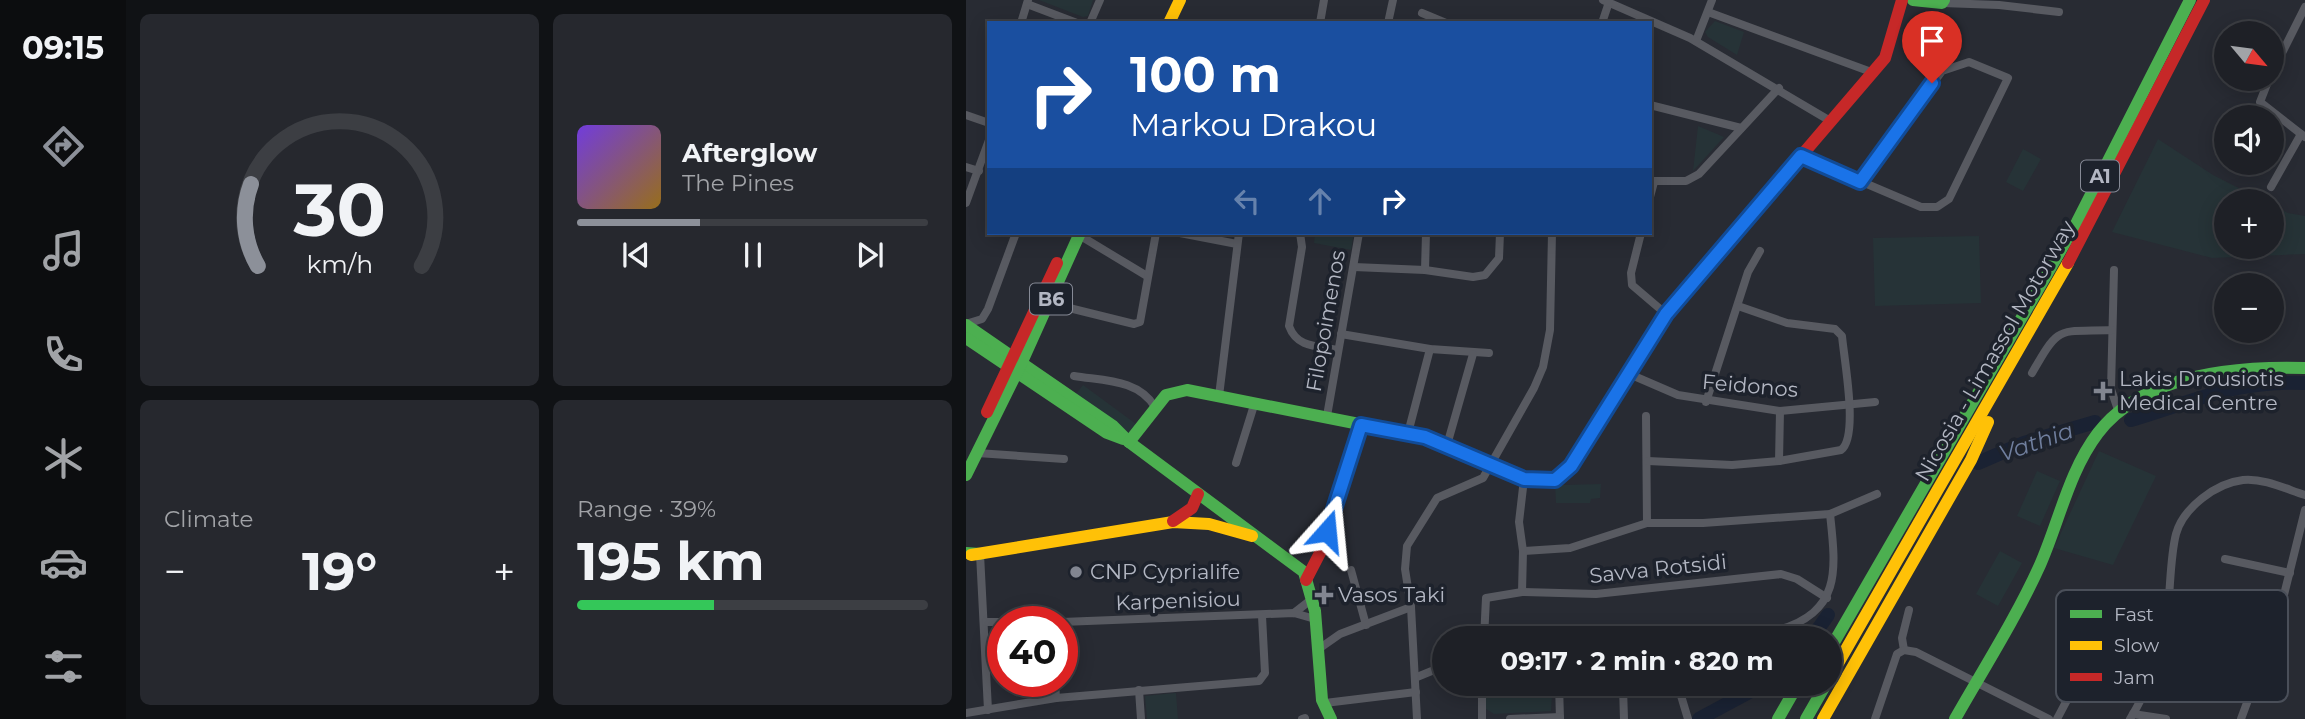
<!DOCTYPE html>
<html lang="en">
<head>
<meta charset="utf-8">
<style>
	body { margin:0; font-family:Montserrat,sans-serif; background:#26282e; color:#f1f3f6; height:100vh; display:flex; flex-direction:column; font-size:26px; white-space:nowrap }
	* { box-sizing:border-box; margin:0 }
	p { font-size:23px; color:#a1a3a7 }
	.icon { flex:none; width:38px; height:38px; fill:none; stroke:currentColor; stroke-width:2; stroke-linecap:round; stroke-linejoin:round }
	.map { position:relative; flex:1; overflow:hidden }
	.sheet { display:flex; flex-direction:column; gap:14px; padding:14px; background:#101215; width:840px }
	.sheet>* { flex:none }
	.banner { position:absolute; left:21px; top:21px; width:665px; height:214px; border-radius:0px; box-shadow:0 4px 18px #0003,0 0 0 2px #3c3e43; background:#1a4fa0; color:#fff; overflow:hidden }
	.needle { width:46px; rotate:119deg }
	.controls { position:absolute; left:1248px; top:21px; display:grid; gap:14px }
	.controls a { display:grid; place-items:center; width:70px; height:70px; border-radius:50%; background:#1e2026; box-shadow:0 4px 18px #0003,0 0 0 2px #3c3e43; font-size:35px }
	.speed { position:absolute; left:21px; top:606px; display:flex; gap:14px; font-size:35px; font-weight:700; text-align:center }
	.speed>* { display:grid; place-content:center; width:91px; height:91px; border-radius:50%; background:#1e2026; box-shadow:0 4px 18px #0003,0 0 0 2px #3c3e43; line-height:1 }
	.speed .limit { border:10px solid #d22; background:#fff; color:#111 }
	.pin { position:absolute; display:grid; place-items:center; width:60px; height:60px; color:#fff; margin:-72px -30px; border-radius:50% 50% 50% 0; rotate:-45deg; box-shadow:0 0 7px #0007 }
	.pin .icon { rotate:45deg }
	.me { position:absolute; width:77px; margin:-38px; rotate:18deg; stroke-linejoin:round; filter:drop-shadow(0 0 5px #0008) }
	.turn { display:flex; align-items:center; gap:24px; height:147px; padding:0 28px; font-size:32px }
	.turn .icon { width:91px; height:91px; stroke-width:2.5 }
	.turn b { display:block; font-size:49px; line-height:60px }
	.lanes { display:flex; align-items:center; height:66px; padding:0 28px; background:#0003; justify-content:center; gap:35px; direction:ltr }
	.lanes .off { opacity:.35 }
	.big { font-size:52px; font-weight:700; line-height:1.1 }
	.sheet .tile { flex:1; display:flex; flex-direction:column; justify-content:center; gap:10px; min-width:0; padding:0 24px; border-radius:10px; background:#26282e }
	.sheet .dial { align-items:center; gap:0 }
	.dial svg { height:182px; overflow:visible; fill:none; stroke:#3c3e43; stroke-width:7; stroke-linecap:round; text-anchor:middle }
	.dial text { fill:#f1f3f6; stroke:none }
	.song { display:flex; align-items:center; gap:21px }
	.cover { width:84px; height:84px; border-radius:10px; background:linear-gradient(135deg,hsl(260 70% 55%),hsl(40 70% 35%)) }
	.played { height:7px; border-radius:4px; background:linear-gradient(90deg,#8c9099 35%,#3c3e43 35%) }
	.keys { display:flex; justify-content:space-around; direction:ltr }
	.heat { display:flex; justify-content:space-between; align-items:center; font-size:38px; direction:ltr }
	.charge { height:10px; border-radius:5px; background:linear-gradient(90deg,#34c759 39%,#3c3e43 0) }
	.sheet .tiles { flex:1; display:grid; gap:14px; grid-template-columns:repeat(2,1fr) }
	.trip { position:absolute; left:466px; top:626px; width:410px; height:70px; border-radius:35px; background:#1e2026; box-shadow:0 4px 18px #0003,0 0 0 2px #3c3e43; font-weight:700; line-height:70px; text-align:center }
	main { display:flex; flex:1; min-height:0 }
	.dock { display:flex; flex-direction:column; width:126px; justify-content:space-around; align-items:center; background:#0c0d0f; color:#a1a3a7 }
	.dock .icon { width:49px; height:49px }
	.dock .on { color:#8c9099 }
	.dock b { font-size:32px; color:#f1f3f6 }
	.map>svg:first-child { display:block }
</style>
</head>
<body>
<main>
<nav class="dock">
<b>09:15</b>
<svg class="icon on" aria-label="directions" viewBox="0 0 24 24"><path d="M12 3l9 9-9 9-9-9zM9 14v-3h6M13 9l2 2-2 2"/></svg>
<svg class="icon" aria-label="music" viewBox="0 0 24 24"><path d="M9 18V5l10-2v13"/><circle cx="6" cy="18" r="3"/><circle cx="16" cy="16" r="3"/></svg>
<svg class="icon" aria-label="phone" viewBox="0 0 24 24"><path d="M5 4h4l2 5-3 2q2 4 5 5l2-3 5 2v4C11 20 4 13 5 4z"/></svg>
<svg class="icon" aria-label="climate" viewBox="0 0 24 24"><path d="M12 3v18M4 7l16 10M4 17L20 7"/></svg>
<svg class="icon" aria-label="car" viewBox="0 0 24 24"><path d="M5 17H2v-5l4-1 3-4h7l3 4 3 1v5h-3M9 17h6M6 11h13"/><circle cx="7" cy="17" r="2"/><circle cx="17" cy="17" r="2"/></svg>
<svg class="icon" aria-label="filters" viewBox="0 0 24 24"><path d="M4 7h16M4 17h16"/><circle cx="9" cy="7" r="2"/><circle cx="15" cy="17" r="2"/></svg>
</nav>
<section class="sheet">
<div class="tiles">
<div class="tile dial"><svg viewBox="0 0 100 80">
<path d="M14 69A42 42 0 1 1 86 69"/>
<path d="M14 69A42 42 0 0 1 11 33" stroke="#8c9099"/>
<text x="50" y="56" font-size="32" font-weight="700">30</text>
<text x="50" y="72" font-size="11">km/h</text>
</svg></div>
<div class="tile">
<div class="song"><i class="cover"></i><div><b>Afterglow</b><p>The Pines</p></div></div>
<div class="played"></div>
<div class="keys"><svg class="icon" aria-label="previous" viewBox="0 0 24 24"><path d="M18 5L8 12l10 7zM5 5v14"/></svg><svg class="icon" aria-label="pause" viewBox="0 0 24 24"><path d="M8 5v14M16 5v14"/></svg><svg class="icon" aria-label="next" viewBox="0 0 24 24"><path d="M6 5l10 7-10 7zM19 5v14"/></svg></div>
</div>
<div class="tile"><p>Climate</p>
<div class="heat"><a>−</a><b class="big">19°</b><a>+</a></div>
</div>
<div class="tile"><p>Range · 39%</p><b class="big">195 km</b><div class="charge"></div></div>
</div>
</section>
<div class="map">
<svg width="1339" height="719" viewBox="0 0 1339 719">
	<rect width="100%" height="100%" fill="#282b33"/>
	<g fill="#263337">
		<polygon points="73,0 127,0 122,16 117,17"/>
		<polygon points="749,21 778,32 771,55 742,37 739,32"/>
		<polygon points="732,126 758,137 727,171"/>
		<polygon points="1192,139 1247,175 1298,201 1260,201 1260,247 1306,247 1306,205 1322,213 1339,216 1339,254 1246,258 1146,232"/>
		<polygon points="1057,149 1075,159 1057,191 1040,182"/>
		<polygon points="349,233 388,233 385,250 348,243"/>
		<polygon points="1013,236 1015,303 909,306 907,238"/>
		<polygon points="117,385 170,424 163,433 110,394"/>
		<polygon points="1133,451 1190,476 1147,565 1088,548"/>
		<polygon points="1071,471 1094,481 1074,526 1051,516"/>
		<polygon points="594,482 597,485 635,484 634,498 625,499 624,503 590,503 589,484"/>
		<polygon points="1034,551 1056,563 1032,606 1010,594"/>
		<polygon points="528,687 586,695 585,711 528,714 520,709 519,692"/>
		<polygon points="210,693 212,719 181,719 179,696"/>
	</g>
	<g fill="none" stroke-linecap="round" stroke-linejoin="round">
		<g stroke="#1a2233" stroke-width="14">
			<path d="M1165,420C1229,401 1269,380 1339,383"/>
			<polyline points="1012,463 1058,443 1129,422"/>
			<polyline points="845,639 862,615"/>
			<polyline points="733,719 798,684"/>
		</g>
		<g stroke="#585a61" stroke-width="8">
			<polyline points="637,0 724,38 866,122"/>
			<polyline points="976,3 1033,5 1093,12"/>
			<polyline points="61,4 111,23"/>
			<polyline points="742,12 908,73"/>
			<polyline points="456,13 480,23"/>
			<polyline points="55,23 62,0"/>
			<polyline points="124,23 134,0"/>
			<polyline points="354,23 358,0"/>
			<polyline points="422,23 427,0"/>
			<polyline points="636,23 643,2"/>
			<polyline points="730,41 746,0"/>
			<polyline points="1306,73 1339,7"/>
			<polyline points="1303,79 1294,102 1339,137"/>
			<polyline points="684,105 775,128"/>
			<polyline points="0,115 23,123"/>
			<polyline points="835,156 955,207 971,207 983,199 1042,78 1003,62 976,71 894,182"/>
			<polyline points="0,167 13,171"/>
			<polyline points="684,181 720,181 733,174 813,88"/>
			<polyline points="1305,187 1335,134"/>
			<polyline points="684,197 688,182"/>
			<polyline points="0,203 23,140"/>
			<polyline points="214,233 271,244"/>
			<path d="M334,233L336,247L323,326C331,348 351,346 372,350"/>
			<polyline points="675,233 665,273 666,285 700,314"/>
			<polyline points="113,235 181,276"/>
			<polyline points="388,267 459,270 507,277 519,275 533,258 534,233"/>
			<polyline points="459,270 460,233"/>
			<polyline points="1148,270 1145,389 1152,410"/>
			<polyline points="83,303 168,324 174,322 190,233"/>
			<polyline points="0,324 16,319 22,309 50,233"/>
			<polyline points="375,334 464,349 523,353"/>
			<polyline points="661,373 712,395 814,411 909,402"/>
			<path d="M1066,373C1094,324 1091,332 1146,330"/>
			<path d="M108,376C138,381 172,379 189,407"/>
			<polyline points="253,396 273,233"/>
			<polyline points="740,402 782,272 794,251"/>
			<polyline points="361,416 393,233"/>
			<polyline points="680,416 681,523"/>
			<polyline points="442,433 464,349"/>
			<polyline points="481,445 507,354"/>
			<polyline points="11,453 98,459"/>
			<path d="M682,461L766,465L813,461L875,450C893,437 878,359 876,336L869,329L821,323L772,306"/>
			<polyline points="813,461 814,411"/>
			<polyline points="270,463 289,402"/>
			<polyline points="557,551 604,548 681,523 737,523 864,514 911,494"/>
			<polyline points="14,554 22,710"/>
			<polyline points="1259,559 1324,573"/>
			<polyline points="385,570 400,625"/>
			<polyline points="556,592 557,551 553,522 558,479"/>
			<polyline points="328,613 346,599"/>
			<polyline points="20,622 37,622"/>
			<polyline points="96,622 328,613 349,619"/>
			<polyline points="518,639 520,598 556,592 630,594 815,574 831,579 861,598"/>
			<path d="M677,639L812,630C876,612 870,569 864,514"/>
			<polyline points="1235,640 1297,659"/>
			<polyline points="354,648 374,634 445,607"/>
			<polyline points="938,650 936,638 943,610"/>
			<polyline points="451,677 478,666"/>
			<polyline points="89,681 90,698"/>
			<polyline points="570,684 594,689"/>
			<polyline points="593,684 594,719"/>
			<polyline points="657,687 658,719"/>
			<polyline points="657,689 704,686 713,689 722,719"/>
			<polyline points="173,690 175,719"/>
			<polyline points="359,703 450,692"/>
			<polyline points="0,713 90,698 293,681 299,673 296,616"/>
			<polyline points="1167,714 1200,719"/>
			<polyline points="336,719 339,718"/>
			<polyline points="451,719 445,607 439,569 441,546 471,498 517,478 568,388 577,367 584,330 586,233"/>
			<polyline points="516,719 516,684"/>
			<polyline points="544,719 594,717"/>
			<polyline points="909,719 931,654 938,650 950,652 1083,719"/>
			<polyline points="1091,719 1134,638"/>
			<path d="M1164,719C1180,693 1193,660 1199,630C1205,600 1203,561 1210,534C1217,508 1250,483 1277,480C1298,478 1320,489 1339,495"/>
			<polyline points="1275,719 1312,619 1339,510"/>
		</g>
		<g stroke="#4caf50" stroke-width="12">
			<polyline points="947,0 976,3 978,0"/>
			<polyline points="0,325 147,426 163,442 338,572 349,611 356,700 365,719"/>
			<polyline points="0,338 141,433 157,439"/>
			<polyline points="163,442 200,395 221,390 459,437 558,479 589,480 605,466 700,314 794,204"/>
			<polyline points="0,475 55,364 114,233"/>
			<polyline points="0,553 14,554"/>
			<polyline points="863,651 1111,222 1224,0"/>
			<polyline points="812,719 832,684"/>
			<polyline points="840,719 860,684"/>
			<path d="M989,719C1018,668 1050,618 1074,565C1093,522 1103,471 1132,433C1177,374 1271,366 1339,368"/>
		</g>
		<g stroke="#ffc107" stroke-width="12">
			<polyline points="203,23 214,0"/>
			<polyline points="5,555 207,522 243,524 286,536"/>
			<polyline points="863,679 1102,263"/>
			<polyline points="857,719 1005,460 1022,422"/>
		</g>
		<g stroke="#c62828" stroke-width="12">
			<polyline points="794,204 919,58 936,0"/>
			<polyline points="1102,263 1238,0"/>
			<polyline points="21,412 91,263"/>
			<polyline points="207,521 226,508 232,494"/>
			<polyline points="340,580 355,551 395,425"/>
		</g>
	</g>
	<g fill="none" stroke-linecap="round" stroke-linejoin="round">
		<defs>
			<polyline id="route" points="361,531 395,425 459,437 558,479 589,480 605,466 700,314 835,156 894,182 966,83"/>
		</defs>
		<use href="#route" stroke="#114b97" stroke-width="18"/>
		<use href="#route" stroke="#1a73e8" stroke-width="12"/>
	</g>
	<g fill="#828691" stroke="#1d222c" stroke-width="2.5">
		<path d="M1133.5 380.5h7v7h7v7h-7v7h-7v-7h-7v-7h7z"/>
		<circle cx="110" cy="572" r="7"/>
		<path d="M354.5 584.5h7v7h7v7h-7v7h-7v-7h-7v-7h7z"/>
	</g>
	<g text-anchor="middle" stroke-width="7" stroke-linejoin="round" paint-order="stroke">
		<g fill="#1d222c" stroke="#868a96" stroke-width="2">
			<rect x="1115" y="160.5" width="38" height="31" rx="5"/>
			<rect x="64" y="283.5" width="42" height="31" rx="5"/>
		</g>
		<g font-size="19" font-weight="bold" fill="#b3b7c3">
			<text x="1134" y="183">A1</text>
			<text x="85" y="306">B6</text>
		</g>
		<g font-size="21" fill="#b3b7c3" stroke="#1d222c">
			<text transform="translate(360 321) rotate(-80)" y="7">Filopoimenos</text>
			<text transform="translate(1029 351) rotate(-60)" y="7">Nicosia - Limassol Motorway</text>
			<text transform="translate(784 386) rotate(5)" y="7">Feidonos</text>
			<text transform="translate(692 569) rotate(-6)" y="7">Savva Rotsidi</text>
			<text transform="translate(212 601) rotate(-2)" y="7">Karpenisiou</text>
		</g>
		<g font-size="21" fill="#b3b7c3" stroke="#1d222c" text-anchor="start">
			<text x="1153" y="386">Lakis Drousiotis<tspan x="1153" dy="24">Medical Centre</tspan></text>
			<text x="124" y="579">CNP Cyprialife</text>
			<text x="372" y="602">Vasos Taki</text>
		</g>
		<g font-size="23" font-style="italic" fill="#707f9e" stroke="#1d222c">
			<text transform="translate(1070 442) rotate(-19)" y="8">Vathia</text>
		</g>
	</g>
	<rect x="1090" y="590" width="232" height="112" rx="10" fill="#1d222c" stroke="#4a4f59" stroke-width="2"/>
	<rect x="1104" y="610" width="32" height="8" fill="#4caf50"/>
	<rect x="1104" y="641" width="32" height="9" fill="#ffc107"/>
	<rect x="1104" y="673" width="32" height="8" fill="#c62828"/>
	<g font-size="19" fill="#b3b7c3">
		<text x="1148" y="621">Fast</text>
		<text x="1148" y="652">Slow</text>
		<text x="1148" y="684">Jam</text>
	</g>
</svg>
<div class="controls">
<a><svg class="needle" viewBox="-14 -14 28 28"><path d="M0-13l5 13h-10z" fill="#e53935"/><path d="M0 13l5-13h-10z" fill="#a1a3a7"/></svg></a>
<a><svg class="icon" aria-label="sound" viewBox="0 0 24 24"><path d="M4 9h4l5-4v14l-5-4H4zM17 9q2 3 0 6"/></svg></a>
<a>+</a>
<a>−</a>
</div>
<div class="speed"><div class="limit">40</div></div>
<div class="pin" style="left:966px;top:83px;background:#d93025"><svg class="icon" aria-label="arrive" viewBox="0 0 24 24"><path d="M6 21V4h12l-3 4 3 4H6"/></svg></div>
<svg class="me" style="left:361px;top:531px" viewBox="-20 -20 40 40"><path d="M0-17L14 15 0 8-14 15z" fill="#1a73e8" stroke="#fff" stroke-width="4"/></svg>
<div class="trip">09:17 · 2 min · 820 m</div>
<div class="banner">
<div class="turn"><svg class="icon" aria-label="right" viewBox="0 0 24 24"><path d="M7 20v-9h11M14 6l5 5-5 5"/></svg><div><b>100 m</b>Markou Drakou</div></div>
<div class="lanes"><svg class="icon off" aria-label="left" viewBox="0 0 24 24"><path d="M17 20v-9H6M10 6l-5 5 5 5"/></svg><svg class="icon off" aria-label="ahead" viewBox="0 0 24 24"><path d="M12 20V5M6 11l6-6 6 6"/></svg><svg class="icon" aria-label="right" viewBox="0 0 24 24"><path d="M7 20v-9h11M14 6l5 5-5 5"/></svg></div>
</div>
</div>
</main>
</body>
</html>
